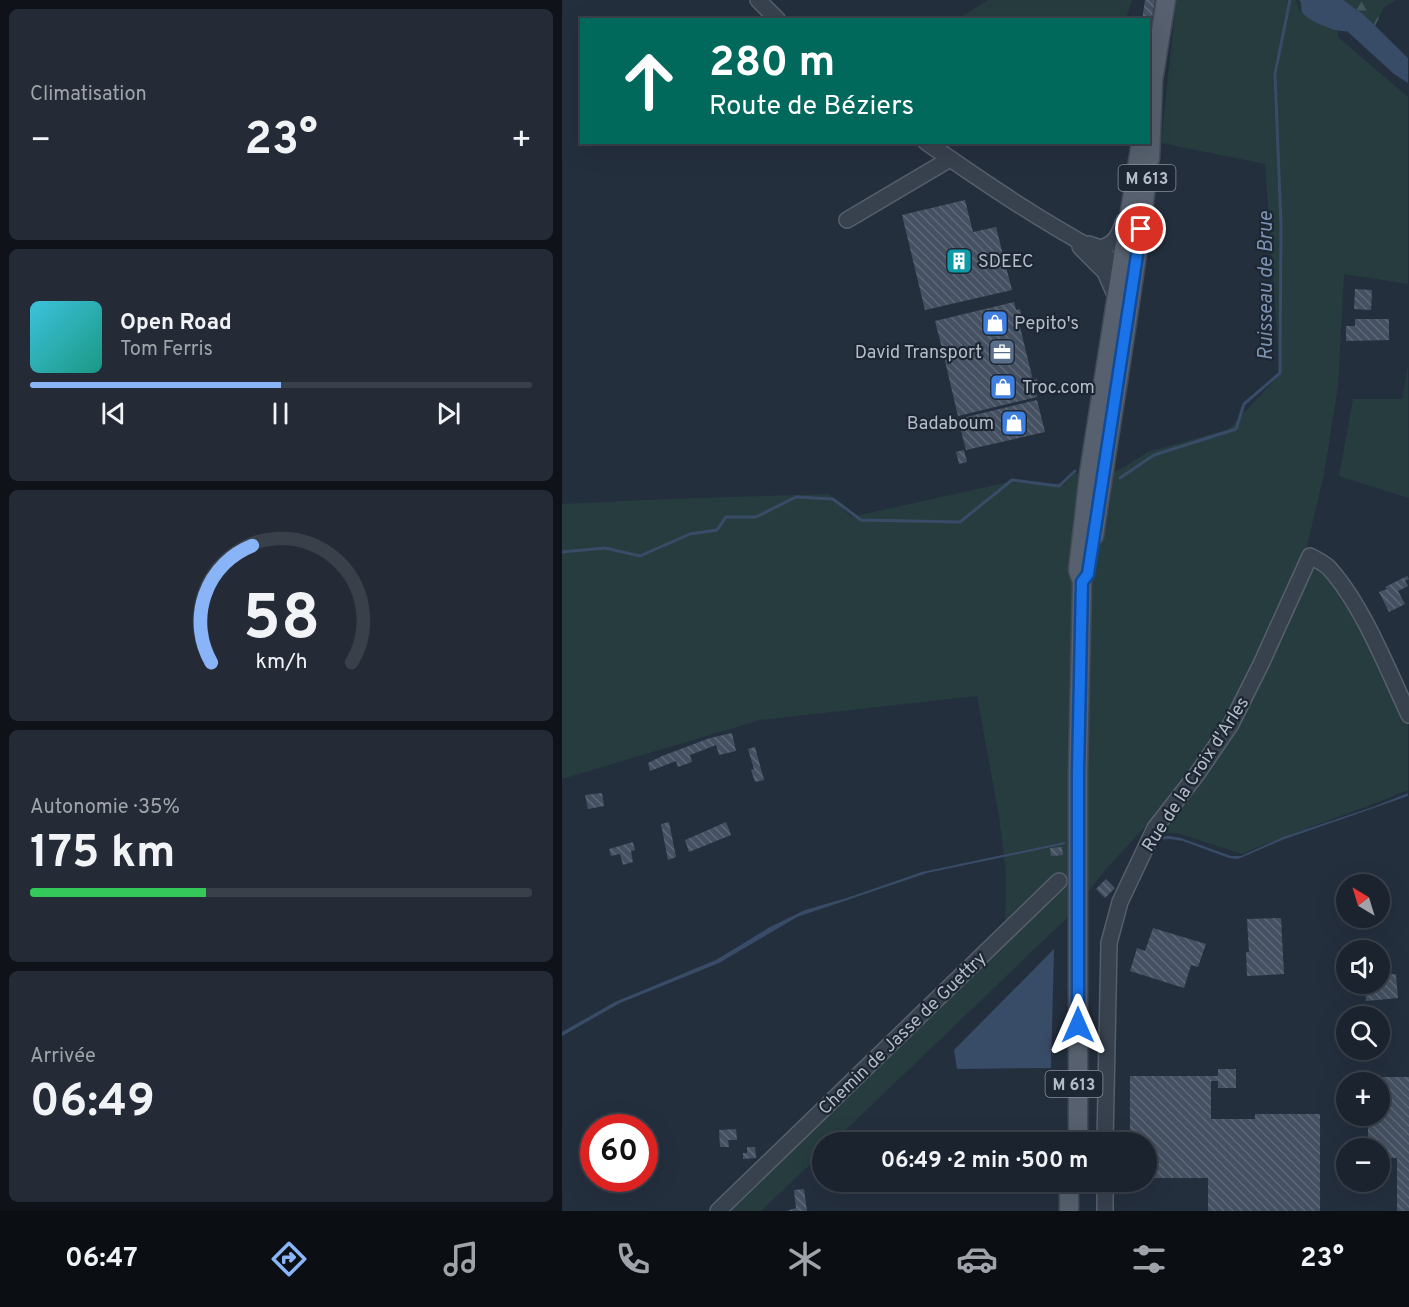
<!DOCTYPE html>
<html lang="fr">
<head>
<meta charset="utf-8">
<style>
	body { margin:0; font-family:Overpass,sans-serif; background:#242b36; color:#f1f3f6; height:100vh; display:flex; flex-direction:column; font-size:22px; white-space:nowrap }
	* { box-sizing:border-box; margin:0 }
	p { font-size:20px; color:#a0a4aa }
	.icon { flex:none; width:33px; height:33px; fill:none; stroke:currentColor; stroke-width:2; stroke-linecap:round; stroke-linejoin:round }
	.map { position:relative; flex:1; overflow:hidden }
	.details { display:flex; flex-direction:column; gap:9px; padding:9px; background:#0f1319; width:562px }
	.details>* { flex:none }
	.banner { position:absolute; left:18px; top:18px; width:570px; height:126px; border-radius:0px; box-shadow:0 6px 24px #0002,0 0 0 2px #39404a; background:#00695c; color:#fff; overflow:hidden }
	.needle { width:39px; rotate:322deg }
	.controls { position:absolute; left:774px; top:874px; display:grid; gap:12px }
	.controls a { display:grid; place-items:center; width:54px; height:54px; border-radius:50%; background:#1b232e; box-shadow:0 6px 24px #0002,0 0 0 2px #39404a; font-size:30px }
	.speed { position:absolute; left:18px; top:1114px; display:flex; gap:12px; font-size:30px; font-weight:700; text-align:center }
	.speed>* { display:grid; place-content:center; width:78px; height:78px; border-radius:50%; background:#1b232e; box-shadow:0 6px 24px #0002,0 0 0 2px #39404a; line-height:1 }
	.speed .limit { border:9px solid #d22; background:#fff; color:#111 }
	.pin { position:absolute; display:grid; place-items:center; width:51px; height:51px; color:#fff; margin:-26px; border:3px solid #fff; border-radius:50%; box-shadow:0 2px 6px #0007 }
	.me { position:absolute; width:66px; margin:-33px; rotate:0deg; stroke-linejoin:round; filter:drop-shadow(0 0 4px #0008) }
	.turn { display:flex; align-items:center; gap:21px; height:126px; padding:0 30px; font-size:27px }
	.turn .icon { width:78px; height:78px; stroke-width:2.5 }
	.turn b { display:block; font-size:42px; line-height:51px }
	.big { font-size:45px; font-weight:700; line-height:1.1 }
	.details .card { flex:1; display:flex; flex-direction:column; justify-content:center; gap:9px; min-width:0; padding:0 21px; border-radius:9px; background:#242b36 }
	.details .dial { align-items:center; gap:0 }
	.dial svg { height:156px; overflow:visible; fill:none; stroke:#39404a; stroke-width:7; stroke-linecap:round; text-anchor:middle }
	.dial text { fill:#f1f3f6; stroke:none }
	.song { display:flex; align-items:center; gap:18px }
	.cover { width:72px; height:72px; border-radius:9px; background:linear-gradient(135deg,hsl(190 70% 55%),hsl(170 70% 35%)) }
	.played { height:6px; border-radius:3px; background:linear-gradient(90deg,#8ab4f8 50%,#39404a 50%) }
	.keys { display:flex; justify-content:space-around; direction:ltr }
	.heat { display:flex; justify-content:space-between; align-items:center; font-size:33px; direction:ltr }
	.charge { height:9px; border-radius:4px; background:linear-gradient(90deg,#34c759 35%,#39404a 0) }
	.trip { position:absolute; left:250px; top:1132px; width:345px; height:60px; border-radius:30px; background:#1b232e; box-shadow:0 6px 24px #0002,0 0 0 2px #39404a; font-weight:700; line-height:60px; text-align:center }
	.tab-bar { display:flex; height:96px; justify-content:space-around; align-items:center; background:#0b0e12; color:#a0a4aa }
	.tab-bar .icon { width:42px; height:42px }
	.tab-bar .selected { color:#8ab4f8 }
	.tab-bar b { font-size:27px; color:#f1f3f6 }
	main { display:flex; flex:1; min-height:0 }
	.map>svg:first-child { display:block }
</style>
</head>
<body>
<main>
<section class="details">
<div class="card"><p>Climatisation</p>
<div class="heat"><a>−</a><b class="big">23°</b><a>+</a></div>
</div>
<div class="card">
<div class="song"><i class="cover"></i><div><b>Open Road</b><p>Tom Ferris</p></div></div>
<div class="played"></div>
<div class="keys"><svg class="icon" aria-label="previous" viewBox="0 0 24 24"><path d="M18 5L8 12l10 7zM5 5v14"/></svg><svg class="icon" aria-label="pause" viewBox="0 0 24 24"><path d="M8 5v14M16 5v14"/></svg><svg class="icon" aria-label="next" viewBox="0 0 24 24"><path d="M6 5l10 7-10 7zM19 5v14"/></svg></div>
</div>
<div class="card dial"><svg viewBox="0 0 100 80">
<path d="M14 69A42 42 0 1 1 86 69"/>
<path d="M14 69A42 42 0 0 1 35 9" stroke="#8ab4f8"/>
<text x="50" y="56" font-size="32" font-weight="700">58</text>
<text x="50" y="72" font-size="11">km/h</text>
</svg></div>
<div class="card"><p>Autonomie · 35%</p><b class="big">175 km</b><div class="charge"></div></div>
<div class="card"><p>Arrivée</p><b class="big">06:49</b></div>
</section>
<div class="map">
<svg width="847" height="1211" viewBox="0 0 847 1211">
	<defs>
		<pattern id="forest-firs" width="22" height="20" patternUnits="userSpaceOnUse" patternTransform="scale(1.5)"><rect width="22" height="20" fill="#263c3f"/><path d="M5 1l3.5 6h-7zM16 11l3.5 6h-7z" fill="#435659"/></pattern>
		<pattern id="building-back-hatch" width="6" height="6" patternUnits="userSpaceOnUse" patternTransform="scale(1.5)"><rect width="6" height="6" fill="#455162"/><path d="M-1 5l2 2M0 0l6 6M5-1l2 2" fill="none" stroke="#5d6877"/></pattern>
	</defs>
	<rect width="100%" height="100%" fill="#242f3e"/>
	<g fill="#263c3f">
		<polygon points="426,0 570,0 564,19 396,19"/>
		<polygon points="614,0 734,0 738,13 738,0 775,0 776,37 846,97 846,284 782,274 776,386 762,474 745,546 676,698 627,775 605,803 545,868 504,919 270,1143 261,1143 261,1152 199,1211 162,1211 443,940 444,873 437,817 415,696 198,720 0,779 0,504 106,499 268,494 289,517 447,482 502,485 512,474 555,471 586,452 667,429 718,374 703,164 599,143"/>
		<polygon points="846,365 847,498 846,498 777,476 791,399 840,399"/>
		<path d="M755,553L796,591L846,696V790C792,813 735,830 680,854L615,833L595,834L676,725L737,598Z"/>
	</g>
	<polygon fill="url(#forest-firs)" points="781,0 834,0 822,7 813,26 801,14"/>
	<g fill="#394c67">
		<path d="M737,0H781L801,14L846,58V83L832,74L785,31C776,33 745,21 740,12C740,11 739,4 739,2Z"/>
		<polygon points="846,793 846,796 720,840 676,859 667,858 621,841 608,839 592,840 594,837 607,836 619,838 669,856 679,856 721,837 811,807"/>
		<polygon points="503,842 503,844 499,845 365,873 235,917 157,963 58,1003 0,1036 0,1032 53,1002 154,960 208,927 243,910 285,898 360,872"/>
		<polygon points="492,949 489,1068 395,1069 392,1050"/>
	</g>
	<g fill="none" stroke-linecap="round" stroke-linejoin="round">
		<g stroke="#394c67" stroke-width="3">
			<polyline points="558,478 592,455 674,429 682,404 718,373 719,225 713,74 728,0"/>
			<polyline points="0,552 43,548 78,556 128,534 155,530 164,517 194,517 234,497 271,499 299,520 398,522 450,480 497,486 513,471"/>
		</g>
	</g>
	<g fill="url(#building-back-hatch)">
		<polygon points="583,0 593,0 588,30 586,20 580,20"/>
		<polygon points="403,200 411,232 434,227 450,290 363,310 340,215"/>
		<polygon points="793,289 810,290 809,310 792,309"/>
		<polygon points="452,302 454,310 458,309 460,318 456,319 471,380 475,379 477,388 473,389 475,397 396,416 382,357 377,359 375,349 380,348 373,321"/>
		<polygon points="793,319 827,319 827,340 784,341 784,326 793,326"/>
		<polygon points="475,400 483,432 404,450 396,419"/>
		<polygon points="402,450 405,462 397,464 394,452"/>
		<polygon points="845,576 847,579 843,581 846,586 836,591 843,604 827,612 817,592 825,589 823,587"/>
		<polygon points="170,733 174,751 157,755 154,745 128,755 130,762 116,767 114,761 88,771 86,763 100,756 148,738"/>
		<polygon points="193,747 202,780 193,782 189,770 192,769 186,749"/>
		<polygon points="40,793 42,806 26,809 23,795"/>
		<polygon points="107,822 114,857 106,860 99,824"/>
		<polygon points="164,822 169,835 127,852 123,840"/>
		<polygon points="71,842 73,850 69,851 71,862 61,865 58,854 49,856 47,849"/>
		<polygon points="500,847 501,855 489,856 488,848"/>
		<polygon points="544,879 553,888 543,898 534,889"/>
		<polygon points="719,918 722,974 685,976 684,952 687,952 685,919"/>
		<polygon points="591,928 644,944 636,967 629,965 622,988 568,971 575,948 583,951"/>
		<polygon points="834,974 836,998 804,1001 803,984 818,984 818,975"/>
		<polygon points="656,1069 674,1069 674,1088 656,1088 656,1081 649,1081 649,1119 693,1119 693,1114 758,1114 758,1211 646,1211 646,1178 585,1178 585,1143 568,1143 568,1076 656,1076"/>
		<polygon points="806,1077 847,1077 847,1211 835,1211 835,1158 818,1158 818,1149 806,1149 806,1116 818,1116 818,1083 806,1083"/>
		<polygon points="174,1129 175,1140 166,1140 167,1147 158,1147 157,1130"/>
		<polygon points="185,1147 193,1147 194,1158 181,1159 181,1153 185,1153"/>
		<polygon points="242,1189 245,1211 224,1211 234,1208 232,1190"/>
	</g>
	<g fill="none" stroke-linecap="round" stroke-linejoin="round">
		<defs>
			<g id="minor">
				<polyline points="196,0 216,20"/>
				<path d="M364,142C420,181 477,220 537,252C548,258 556,268 568,272"/>
				<polyline points="285,220 388,159"/>
				<path d="M527,244L539,248C554,243 557,235 562,221"/>
				<polyline points="518,247 543,272 554,297"/>
				<path d="M543,1143L547,943L558,902L593,828L635,774L669,724L699,664L748,556C754,559 762,563 767,568C800,604 826,670 847,715"/>
				<polyline points="543,1182 543,1211"/>
				<polyline points="156,1211 497,881"/>
			</g>
			<g id="major">
				<polyline points="589,93 604,0"/>
				<polyline points="588,159 591,83"/>
				<path d="M532,536C549,419 570,303 584,186"/>
				<polyline points="516,1143 516,772 520,582 516,570 527,473 579,142"/>
				<polyline points="507,1211 507,1182"/>
			</g>
		</defs>
		<use href="#minor" stroke="#565f6c" stroke-width="18"/>
		<use href="#major" stroke="#414a57" stroke-width="21"/>
		<use href="#minor" stroke="#38414e" stroke-width="15"/>
		<use href="#major" stroke="#56606e" stroke-width="18"/>
	</g>
	<g fill="none" stroke-linecap="round" stroke-linejoin="round">
		<defs>
			<polyline id="route" points="516,1025 516,772 520,582 526,574 579,229"/>
		</defs>
		<use href="#route" stroke="#114b97" stroke-width="15"/>
		<use href="#route" stroke="#1a73e8" stroke-width="10"/>
	</g>
	<defs>
		<symbol id="building-square" viewBox="-11 -11 22 22"><rect x="-9" y="-9" width="18" height="18" rx="4" fill="#0f9aa8" stroke="#1d2633"/><path d="M-4-6H4V6H1V3H-1V6H-4ZM-2.5-4.3h1.7v1.8h-1.7ZM.8-4.3h1.7v1.8H.8ZM-2.5-1h1.7V.8h-1.7ZM.8-1h1.7V.8H.8Z" fill="#fff"/></symbol>
		<symbol id="shop-square" viewBox="-11 -11 22 22"><rect x="-9" y="-9" width="18" height="18" rx="4" fill="#3f7fe0" stroke="#1d2633"/><path d="M-5-2.5h2.3a2.7 3.5 0 0 1 5.4 0H5L5.5 6h-11ZM-1.5-2.5h3a1.5 2.3 0 0 0-3 0Z" fill="#fff"/></symbol>
		<symbol id="office-square" viewBox="-11 -11 22 22"><rect x="-9" y="-9" width="18" height="18" rx="4" fill="#5c6f8a" stroke="#1d2633"/><path d="M-6-3h4V-5.5h4V-3h4V5H-6ZM-1-4.5V-3h2v-1.5ZM-6 0V1H6V0Z" fill="#fff"/></symbol>
	</defs>
	<g fill-rule="evenodd">
		<use href="#building-square" x="382" y="246" width="30" height="30"/>
		<use href="#shop-square" x="418" y="308" width="30" height="30"/>
		<use href="#office-square" x="425" y="337" width="30" height="30"/>
		<use href="#shop-square" x="426" y="372" width="30" height="30"/>
		<use href="#shop-square" x="437" y="408" width="30" height="30"/>
	</g>
	<g text-anchor="middle" stroke-width="4.5" stroke-linejoin="round" paint-order="stroke">
		<g fill="#1d2633" stroke="#878f9c" stroke-width="1.5">
			<rect x="556.5" y="165" width="57" height="26" rx="4.5"/>
			<rect x="483.5" y="1071" width="57" height="26" rx="4.5"/>
		</g>
		<g font-size="16" font-weight="bold" fill="#b4bcc9">
			<text x="585" y="184">M 613</text>
			<text x="512" y="1090">M 613</text>
		</g>
		<g font-size="18" fill="#b4bcc9" stroke="#1d2633" text-anchor="start">
			<text x="416" y="267">SDEEC</text>
			<text x="452" y="329">Pepito's</text>
			<text x="420" y="358" text-anchor="end">David Transport</text>
			<text x="460" y="393">Troc.com</text>
			<text x="432" y="429" text-anchor="end">Badaboum</text>
		</g>
		<g font-size="18" fill="#b4bcc9" stroke="#1d2633">
			<text transform="translate(633 774) rotate(-57)" y="6">Rue de la Croix d'Arles</text>
			<text transform="translate(340 1033) rotate(-44)" y="6">Chemin de Jasse de Guettry</text>
		</g>
		<g font-size="20" font-style="italic" fill="#7c92b1" stroke="#1d2633">
			<text transform="translate(703 286) rotate(-90)" y="7">Ruisseau de Brue</text>
		</g>
	</g>
</svg>
<div class="controls">
<a><svg class="needle" viewBox="-14 -14 28 28"><path d="M0-13l5 13h-10z" fill="#e53935"/><path d="M0 13l5-13h-10z" fill="#a0a4aa"/></svg></a>
<a><svg class="icon" aria-label="sound" viewBox="0 0 24 24"><path d="M4 9h4l5-4v14l-5-4H4zM17 9q2 3 0 6"/></svg></a>
<a><svg class="icon" aria-label="search" viewBox="0 0 24 24"><circle cx="10" cy="10" r="6"/><path d="M15 15l6 6"/></svg></a>
<a>+</a>
<a>−</a>
</div>
<div class="speed"><div class="limit">60</div></div>
<div class="pin" style="left:579px;top:229px;background:#d93025"><svg class="icon" aria-label="arrive" viewBox="0 0 24 24"><path d="M6 21V4h12l-3 4 3 4H6"/></svg></div>
<svg class="me" style="left:516px;top:1025px" viewBox="-20 -20 40 40"><path d="M0-17L14 15 0 8-14 15z" fill="#1a73e8" stroke="#fff" stroke-width="4"/></svg>
<div class="trip">06:49 · 2 min · 500 m</div>
<div class="banner">
<div class="turn"><svg class="icon" aria-label="ahead" viewBox="0 0 24 24"><path d="M12 20V5M6 11l6-6 6 6"/></svg><div><b>280 m</b>Route de Béziers</div></div>
</div>
</div>
</main>
<nav class="tab-bar">
<b>06:47</b>
<svg class="icon selected" aria-label="directions" viewBox="0 0 24 24"><path d="M12 3l9 9-9 9-9-9zM9 14v-3h6M13 9l2 2-2 2"/></svg>
<svg class="icon" aria-label="music" viewBox="0 0 24 24"><path d="M9 18V5l10-2v13"/><circle cx="6" cy="18" r="3"/><circle cx="16" cy="16" r="3"/></svg>
<svg class="icon" aria-label="phone" viewBox="0 0 24 24"><path d="M5 4h4l2 5-3 2q2 4 5 5l2-3 5 2v4C11 20 4 13 5 4z"/></svg>
<svg class="icon" aria-label="climate" viewBox="0 0 24 24"><path d="M12 3v18M4 7l16 10M4 17L20 7"/></svg>
<svg class="icon" aria-label="car" viewBox="0 0 24 24"><path d="M5 17H2v-5l4-1 3-4h7l3 4 3 1v5h-3M9 17h6M6 11h13"/><circle cx="7" cy="17" r="2"/><circle cx="17" cy="17" r="2"/></svg>
<svg class="icon" aria-label="filters" viewBox="0 0 24 24"><path d="M4 7h16M4 17h16"/><circle cx="9" cy="7" r="2"/><circle cx="15" cy="17" r="2"/></svg>
<b>23°</b>
</nav>
</body>
</html>
